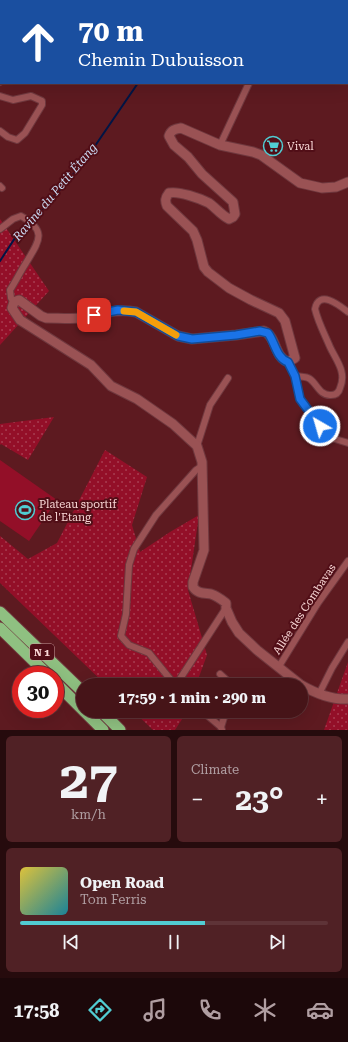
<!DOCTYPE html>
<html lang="en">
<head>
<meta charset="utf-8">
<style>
	body { margin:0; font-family:"Roboto Serif",serif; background:#502125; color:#f1f3f6; height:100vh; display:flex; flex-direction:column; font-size:15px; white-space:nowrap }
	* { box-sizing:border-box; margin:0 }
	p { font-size:13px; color:#b09ea2 }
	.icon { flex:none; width:22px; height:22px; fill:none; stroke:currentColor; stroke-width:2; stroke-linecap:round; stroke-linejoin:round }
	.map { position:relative; height:730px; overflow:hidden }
	.side { display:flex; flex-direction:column; gap:6px; padding:6px; background:#260b0d; flex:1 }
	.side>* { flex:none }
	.top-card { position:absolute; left:0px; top:0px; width:348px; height:84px; box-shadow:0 4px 16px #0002,0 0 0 1px #5e3337; background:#1a4fa0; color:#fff; overflow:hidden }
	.speed { position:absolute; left:12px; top:666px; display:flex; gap:8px; font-size:20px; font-weight:700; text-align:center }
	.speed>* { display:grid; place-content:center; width:52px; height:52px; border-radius:50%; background:#461418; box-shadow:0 4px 16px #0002,0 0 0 1px #5e3337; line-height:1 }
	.speed .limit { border:6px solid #d22; background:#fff; color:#111 }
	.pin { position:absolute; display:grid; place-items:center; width:34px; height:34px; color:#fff; margin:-17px; border-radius:8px; box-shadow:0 2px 6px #0006 }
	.me { position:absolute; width:44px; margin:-22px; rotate:322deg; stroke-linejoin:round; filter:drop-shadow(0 0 3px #0008) }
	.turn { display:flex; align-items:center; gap:14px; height:84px; padding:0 12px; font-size:18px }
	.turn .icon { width:52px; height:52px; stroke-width:2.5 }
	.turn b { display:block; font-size:28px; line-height:34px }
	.big { font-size:30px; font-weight:700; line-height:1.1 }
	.side .widget { flex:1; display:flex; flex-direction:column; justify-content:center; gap:6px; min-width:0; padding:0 14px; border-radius:6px; background:#502125 }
	.side .dial { align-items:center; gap:0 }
	.dial b { font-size:52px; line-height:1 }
	.song { display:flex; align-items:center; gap:12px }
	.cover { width:48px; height:48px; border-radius:6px; background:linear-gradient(135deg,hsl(50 70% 55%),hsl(190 70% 35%)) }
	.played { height:4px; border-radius:2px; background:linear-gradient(90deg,#51ccd2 60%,#5e3337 60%) }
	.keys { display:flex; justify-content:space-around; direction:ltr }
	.heat { display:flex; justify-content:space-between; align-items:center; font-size:22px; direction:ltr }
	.side .tiles { flex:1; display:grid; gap:6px; grid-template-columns:1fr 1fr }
	.widget:last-child { grid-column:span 2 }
	.trip { position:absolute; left:76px; top:678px; width:232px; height:40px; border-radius:20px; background:#461418; box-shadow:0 4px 16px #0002,0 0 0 1px #5e3337; font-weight:700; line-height:40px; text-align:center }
	.tabs { display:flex; height:64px; justify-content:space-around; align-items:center; background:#1c080a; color:#b09ea2 }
	.tabs .icon { width:28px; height:28px }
	.tabs .selected { color:#51ccd2 }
	.tabs b { font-size:18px; color:#f1f3f6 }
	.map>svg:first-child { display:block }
</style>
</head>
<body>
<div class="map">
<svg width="348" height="730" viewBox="0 0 348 730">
	<defs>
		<pattern id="grass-dots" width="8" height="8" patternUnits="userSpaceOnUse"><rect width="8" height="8" fill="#930f28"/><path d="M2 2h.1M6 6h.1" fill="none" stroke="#a83d51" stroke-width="1.8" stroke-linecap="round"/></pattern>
	</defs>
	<rect width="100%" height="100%" fill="#5d1a20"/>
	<g fill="url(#grass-dots)">
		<polygon points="0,219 49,291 0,345"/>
		<polygon points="54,417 28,460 1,444 0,445 0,424"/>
		<polygon points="105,450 147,477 132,525 140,552 170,532 199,515 188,590 207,655 196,685 106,685 0,583 0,536 28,559 57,543"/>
		<polygon points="348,662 348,730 323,730 324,730"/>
		<polygon points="133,711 186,711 186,713 175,730 153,730"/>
	</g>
	<polygon fill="#930f28" points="0,460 57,500 29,541 0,521"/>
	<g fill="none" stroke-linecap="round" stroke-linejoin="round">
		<g stroke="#001545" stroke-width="2">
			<polyline points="180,1 182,0"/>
			<polyline points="0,261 15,238 43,209 84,162 138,83"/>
		</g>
		<defs>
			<g id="street">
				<polyline points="2,0 3,1"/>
				<polyline points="313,0 314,1"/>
				<polyline points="41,1 41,0"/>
				<polyline points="295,1 295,0"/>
				<polyline points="347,44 348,46"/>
				<polyline points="0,82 1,81"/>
				<polyline points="0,96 13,100 31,96 42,101 42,105 25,133 17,140 8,137 0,131"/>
				<polyline points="220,145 249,83"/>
				<polyline points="0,186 2,188"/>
				<path d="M0,229L13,219L21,216C48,231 39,241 26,263C20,272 16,281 10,290L11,298L14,302"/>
				<polyline points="288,362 295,376 300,399 303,404 325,432 335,439 348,443"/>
				<path d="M295,376C299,377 306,376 310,379C317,384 320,396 331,395C336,395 339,392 340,388C347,372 336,360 330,347C325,335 318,322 315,309C319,289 339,305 348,312"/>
				<polyline points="197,446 210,405 228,378"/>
				<polyline points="278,668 318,603 348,561"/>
				<polyline points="220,674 232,685"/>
				<polyline points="175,685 149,653 129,645 121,636 126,614 129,565 134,549 156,515 196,470 202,466"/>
				<polyline points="176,685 226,608"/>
				<polyline points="319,694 332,668 348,642"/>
				<polyline points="202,711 221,727 222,730"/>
				<polyline points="221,727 226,711"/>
			</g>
			<g id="secondary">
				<path d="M301,685L257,650L239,633L232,622L226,608V603C221,599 217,596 211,594C204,593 198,594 193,587V582L204,550L202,462L197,446L173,424L137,399L111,386L91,365L20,320L12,308L14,302L19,300L41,316L46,318C58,318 71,319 83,318C103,314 115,308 136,312L178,336L192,339L236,335L264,331C277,337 274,357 288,362L295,358L285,321L279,313L251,300L229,288L208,272L204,267L197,240L193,231L167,206C165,201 165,198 169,193C179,191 199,198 209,203C216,208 221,215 229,219L233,217L235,214L233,202L202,174L188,157L174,145L169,136C171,130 175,129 181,128L220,145L253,152L261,155L300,183L322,188L336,187L348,182"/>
				<path d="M301,685C315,693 332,700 348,699"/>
			</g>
			<g id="highway">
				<polyline points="0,612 83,692"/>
				<polyline points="0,628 48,675"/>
				<polyline points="55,682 83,710"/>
				<polyline points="84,711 103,730"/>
				<polyline points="101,711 120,730"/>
			</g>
		</defs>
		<use href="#street" stroke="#6f383e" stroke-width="8"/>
		<use href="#secondary" stroke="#6f383e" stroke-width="11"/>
		<use href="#highway" stroke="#6f383e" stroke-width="13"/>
		<use href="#street" stroke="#9a5254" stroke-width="6"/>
		<use href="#secondary" stroke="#9a5254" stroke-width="9"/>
		<use href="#highway" stroke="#8fc081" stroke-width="11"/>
	</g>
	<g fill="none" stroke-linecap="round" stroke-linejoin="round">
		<defs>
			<path id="route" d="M94,315L118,310L136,312L178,336L192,339L236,335L260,331L268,333C275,342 276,358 288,362L295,376L300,399L320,426"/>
		</defs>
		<use href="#route" stroke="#114b97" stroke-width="10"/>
		<use href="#route" stroke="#1a73e8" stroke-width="7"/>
		<polyline stroke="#f59e0b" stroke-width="7" points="124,311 136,312 176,335"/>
	</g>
	<defs>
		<symbol id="supermarket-ring" viewBox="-11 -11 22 22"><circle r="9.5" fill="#510e17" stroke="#51ccd2" stroke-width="1.5"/><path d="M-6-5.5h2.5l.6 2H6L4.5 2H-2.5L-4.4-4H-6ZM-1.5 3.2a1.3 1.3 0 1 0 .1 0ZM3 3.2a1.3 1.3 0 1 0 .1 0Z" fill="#51ccd2"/></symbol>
		<symbol id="stadium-ring" viewBox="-11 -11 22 22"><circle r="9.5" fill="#510e17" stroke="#51ccd2" stroke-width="1.5"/><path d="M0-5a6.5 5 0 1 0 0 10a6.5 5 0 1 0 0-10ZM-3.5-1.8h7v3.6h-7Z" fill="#51ccd2"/></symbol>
	</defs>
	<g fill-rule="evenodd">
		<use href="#supermarket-ring" x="262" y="135" width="22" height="22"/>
		<use href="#stadium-ring" x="14" y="499" width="22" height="22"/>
	</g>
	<g text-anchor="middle" stroke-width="4" stroke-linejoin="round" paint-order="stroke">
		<rect fill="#510e17" stroke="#c79b9d" stroke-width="1" x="30" y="644" width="24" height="16" rx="3"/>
		<g font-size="10" font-weight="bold" fill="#f9d7d6">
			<text x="42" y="656">N 1</text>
		</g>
		<g font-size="11" fill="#f9d7d6" stroke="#510e17" text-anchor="start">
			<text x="287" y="150">Vival</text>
			<text x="39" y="508">Plateau sportif<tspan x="39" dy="13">de l'Etang</tspan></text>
		</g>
		<g font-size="11" fill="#f9d7d6" stroke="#510e17">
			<text transform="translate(304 609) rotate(-57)" y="4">Allée des Combavas</text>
		</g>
		<g font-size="12" font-style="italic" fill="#cbdaf3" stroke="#510e17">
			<text transform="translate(55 192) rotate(-50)" y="4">Ravine du Petit Étang</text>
		</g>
	</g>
</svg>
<div class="speed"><div class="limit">30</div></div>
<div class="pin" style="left:94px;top:315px;background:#d93025"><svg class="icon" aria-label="arrive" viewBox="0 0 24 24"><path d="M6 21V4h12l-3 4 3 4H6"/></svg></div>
<svg class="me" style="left:320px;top:426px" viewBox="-20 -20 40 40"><circle r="17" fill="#1a73e8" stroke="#fff" stroke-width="3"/><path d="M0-11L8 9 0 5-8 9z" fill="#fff"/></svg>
<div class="trip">17:59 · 1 min · 290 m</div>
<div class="top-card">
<div class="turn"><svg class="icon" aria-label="ahead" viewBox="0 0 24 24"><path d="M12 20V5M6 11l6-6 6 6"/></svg><div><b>70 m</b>Chemin Dubuisson</div></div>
</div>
</div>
<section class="side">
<div class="tiles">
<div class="widget dial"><b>27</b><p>km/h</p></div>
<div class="widget"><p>Climate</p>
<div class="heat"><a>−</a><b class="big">23°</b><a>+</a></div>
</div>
<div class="widget">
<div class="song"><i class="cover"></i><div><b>Open Road</b><p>Tom Ferris</p></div></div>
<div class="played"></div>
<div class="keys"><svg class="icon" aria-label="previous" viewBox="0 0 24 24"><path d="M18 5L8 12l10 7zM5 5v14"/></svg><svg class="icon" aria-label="pause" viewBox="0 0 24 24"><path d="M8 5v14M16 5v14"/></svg><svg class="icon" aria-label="next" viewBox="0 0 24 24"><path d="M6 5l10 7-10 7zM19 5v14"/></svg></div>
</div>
</div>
</section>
<nav class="tabs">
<b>17:58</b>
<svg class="icon selected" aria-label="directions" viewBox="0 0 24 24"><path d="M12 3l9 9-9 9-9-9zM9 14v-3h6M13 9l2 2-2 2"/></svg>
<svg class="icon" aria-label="music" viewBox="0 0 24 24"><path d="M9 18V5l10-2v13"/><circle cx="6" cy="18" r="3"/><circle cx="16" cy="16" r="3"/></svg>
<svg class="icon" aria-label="phone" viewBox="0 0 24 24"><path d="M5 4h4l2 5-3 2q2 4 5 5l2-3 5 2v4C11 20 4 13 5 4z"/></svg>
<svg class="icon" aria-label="climate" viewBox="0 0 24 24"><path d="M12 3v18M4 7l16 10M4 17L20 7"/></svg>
<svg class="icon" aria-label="car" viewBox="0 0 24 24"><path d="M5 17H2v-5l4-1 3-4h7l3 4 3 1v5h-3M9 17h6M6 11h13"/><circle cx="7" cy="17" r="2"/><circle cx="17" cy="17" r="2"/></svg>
</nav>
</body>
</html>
